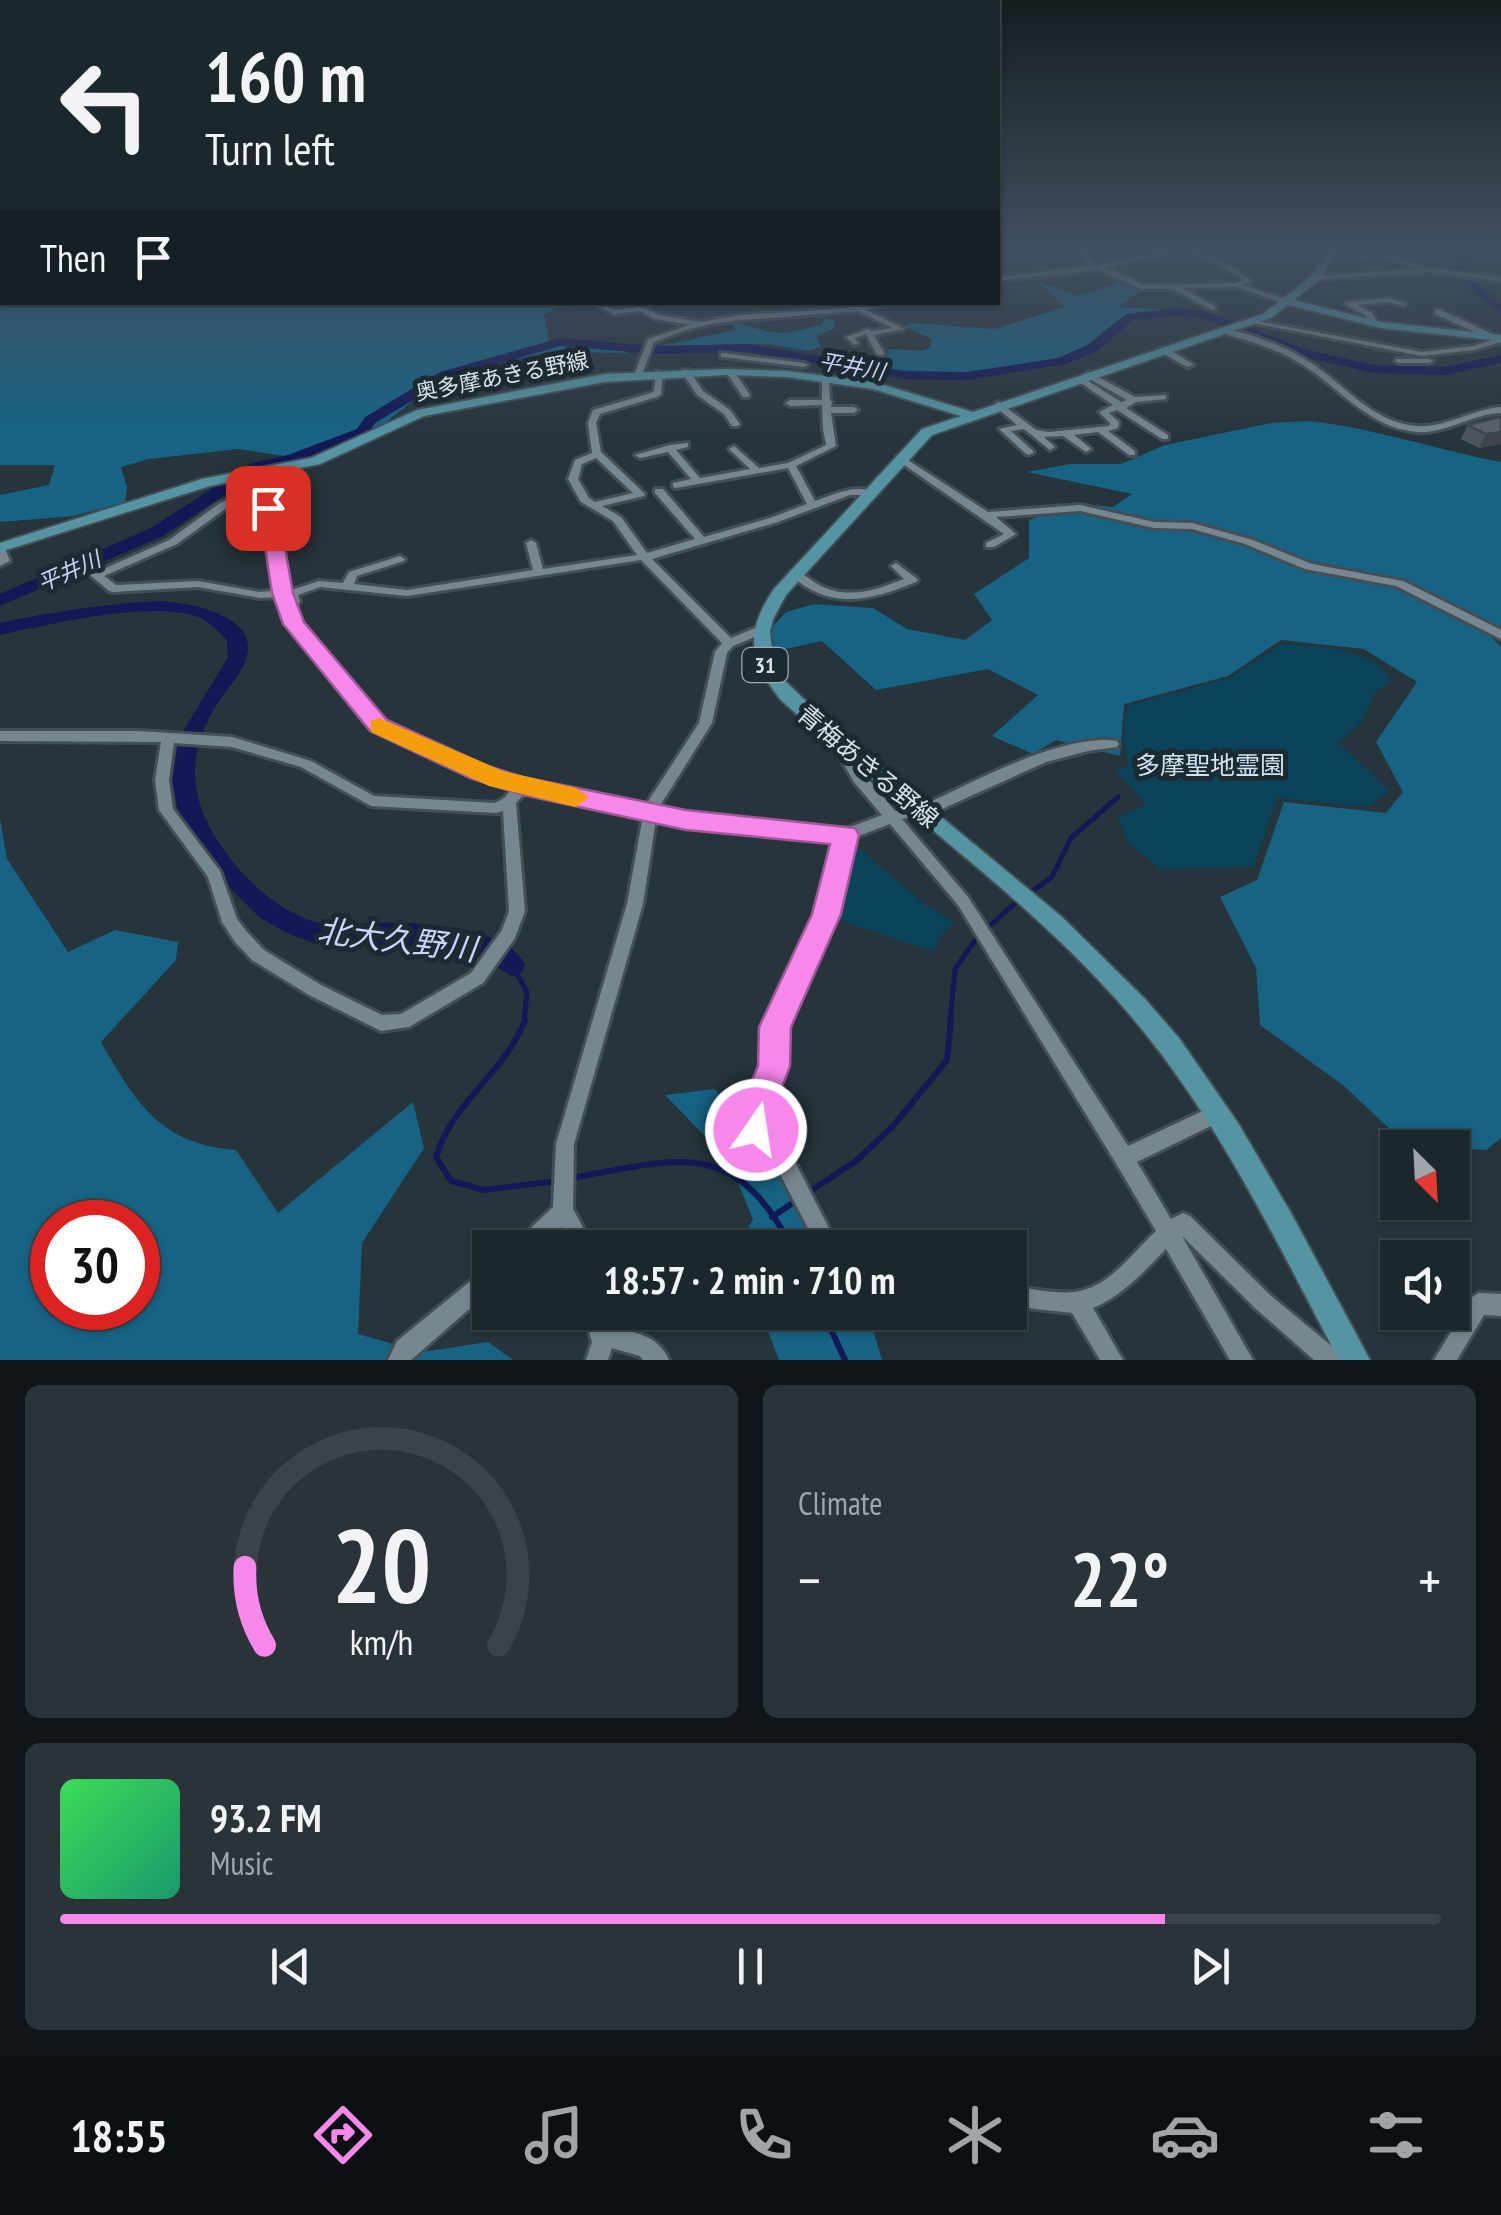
<!DOCTYPE html>
<html lang="en">
<head>
<meta charset="utf-8">
<style>
	body { margin:0; font-family:"PT Sans Narrow","Noto Sans JP",sans-serif; background:#293338; color:#f1f3f6; height:100vh; display:flex; flex-direction:column; font-size:38px; white-space:nowrap }
	* { box-sizing:border-box; margin:0 }
	p { font-size:32px; color:#a0a5a9 }
	.icon { flex:none; width:55px; height:55px; fill:none; stroke:currentColor; stroke-width:2; stroke-linecap:round; stroke-linejoin:round }
	.map { position:relative; height:1360px; overflow:hidden }
	.details { display:flex; flex-direction:column; gap:25px; padding:25px; background:#0f1518; flex:1 }
	.details>* { flex:none }
	.hud { position:absolute; left:0px; top:0px; width:1000px; height:305px; box-shadow:0 2px 8px #0004,0 0 0 2px #3a4448; background:#1c272c; color:#f1f3f6; overflow:hidden }
	.needle { width:65px; rotate:156deg }
	.buttons { position:absolute; left:1380px; top:1130px; display:grid; gap:20px }
	.buttons a { display:grid; place-items:center; width:90px; height:90px; border-radius:0px; background:#1c272c; box-shadow:0 2px 8px #0004,0 0 0 2px #3a4448; font-size:50px }
	.speed { position:absolute; left:30px; top:1200px; display:flex; gap:20px; font-size:50px; font-weight:700; text-align:center }
	.speed>* { display:grid; place-content:center; width:130px; height:130px; border-radius:50%; background:#1c272c; box-shadow:0 2px 8px #0004,0 0 0 2px #3a4448; line-height:1 }
	.speed .limit { border:15px solid #d22; background:#fff; color:#111 }
	.pin { position:absolute; display:grid; place-items:center; width:85px; height:85px; color:#fff; margin:-42px; border-radius:20px; box-shadow:0 5px 15px #0006 }
	.me { position:absolute; width:110px; margin:-55px; rotate:13deg; stroke-linejoin:round; filter:drop-shadow(0 0 8px #0008) }
	.turn { display:flex; align-items:center; gap:35px; height:210px; padding:0 40px; font-size:45px }
	.turn .icon { width:130px; height:130px; stroke-width:2.5 }
	.turn b { display:block; font-size:70px; line-height:85px }
	.then { display:flex; align-items:center; height:95px; padding:0 40px; background:#0003; gap:20px; font-size:38px }
	.big { font-size:75px; font-weight:800; line-height:1.1 }
	.details .widget { flex:1; display:flex; flex-direction:column; justify-content:center; gap:15px; min-width:0; padding:0 35px; border-radius:15px; background:#293338 }
	.details .dial { align-items:center; gap:0 }
	.dial svg { height:260px; overflow:visible; fill:none; stroke:#3a4448; stroke-width:7; stroke-linecap:round; text-anchor:middle }
	.dial text { fill:#f1f3f6; stroke:none }
	.song { display:flex; align-items:center; gap:30px }
	.cover { width:120px; height:120px; border-radius:15px; background:linear-gradient(135deg,hsl(130 70% 55%),hsl(160 70% 35%)) }
	.played { height:10px; border-radius:5px; background:linear-gradient(90deg,#f788eb 80%,#3a4448 80%) }
	.keys { display:flex; justify-content:space-around; direction:ltr }
	.heat { display:flex; justify-content:space-between; align-items:center; font-size:55px; direction:ltr }
	.details .tiles { flex:1; display:grid; gap:25px; grid-template-columns:1fr 1fr }
	.widget:last-child { grid-column:span 2 }
	.trip { position:absolute; left:472px; top:1230px; width:555px; height:100px; border-radius:0px; background:#1c272c; box-shadow:0 2px 8px #0004,0 0 0 2px #3a4448; font-weight:800; line-height:100px; text-align:center }
	.tab-bar { display:flex; height:160px; justify-content:space-around; align-items:center; background:#0b1012; color:#a0a5a9 }
	.tab-bar .icon { width:70px; height:70px }
	.tab-bar .current { color:#f788eb }
	.tab-bar b { font-size:45px; color:#f1f3f6 }
	.map>svg:first-child { display:block }
</style>
</head>
<body>
<div class="map">
<svg width="1501" height="1360" viewBox="0 0 1501 1360">
	<rect width="100%" height="100%" fill="#26343b"/>
	<g fill="#0b435a">
		<path d="M1282,644C1319,648 1371,646 1392,681L1375,692L1361,722L1339,743L1390,791L1367,807L1277,798L1253,867L1160,869L1128,843L1118,817L1146,804L1115,771L1129,765L1123,741L1127,706L1230,678Z"/>
		<polygon points="851,842 922,902 955,923 939,937 933,952 830,917"/>
	</g>
	<g fill="#166384" fill-rule="evenodd">
		<path d="M1037,281L1078,296L1119,283L1140,291L1118,307L1182,310C1158,311 1135,310 1115,323C1099,333 1089,347 1072,355C1020,380 937,376 882,368L889,349L923,351L930,347L932,339L905,326L913,323L994,329L1065,307Z"/>
		<polygon points="12,302 687,302 687,303 556,308 544,315 549,341 634,345 626,353 548,352 489,366 419,396 380,427 290,457 238,449 149,459 121,467 127,488 125,502 74,516 0,522 0,495 49,485 55,465 0,465 0,308"/>
		<path d="M824,319L834,320L835,328L816,336L821,347L808,351L767,344L660,346L736,330L732,324C747,322 764,334 781,333C794,333 809,327 822,325Z"/>
		<path d="M1309,421C1375,428 1436,450 1501,462V631L1490,636L1501,647V1138L1486,1150L1408,1146L1344,1086L1260,1025L1256,968L1220,897L1257,880L1284,802L1386,813L1403,792L1376,742L1417,682L1364,649L1281,640L1228,676L1124,704L1120,756L1056,740L1033,754L992,736L1038,695L988,669L876,690L822,641L776,651L765,635L786,612L814,604L873,608L907,629L965,640L992,620L974,594L1029,558V520L1074,503L1113,507L1132,494L1027,472L1070,464H1121L1165,445L1271,423Z"/>
		<path d="M0,818L7,859L68,952L115,930L178,942L176,960L101,1042C136,1103 160,1144 236,1150L278,1213L413,1102L424,1148L362,1243L358,1334L422,1352L488,1342L513,1360H0ZM52,1222H138V1308H52Z"/>
		<path d="M715,1089C752,1136 802,1188 816,1247H738L753,1219L729,1161L665,1095Z"/>
		<polygon points="761,1313 868,1313 882,1360 779,1360"/>
	</g>
	<g fill="none" stroke-linecap="round" stroke-linejoin="round">
		<g stroke="#131856" stroke-width="5">
			<polyline points="1028,894 1052,877 1071,838 1118,797"/>
			<polyline points="986,929 1020,899"/>
			<polyline points="512,965 527,992 524,1022"/>
			<polyline points="950,1022 955,969 979,935"/>
		</g>
		<g stroke="#131856" stroke-width="6">
			<path d="M525,1020C505,1073 452,1102 436,1157L451,1181L484,1190L557,1181"/>
			<path d="M571,1178C675,1160 734,1134 792,1248"/>
			<polyline points="809,1192 856,1161 894,1125 947,1060 951,1020"/>
			<polyline points="772,1217 797,1200"/>
			<polyline points="823,1312 845,1360"/>
		</g>
		<g fill="#131856" fill-rule="evenodd">
			<polygon points="1501,250 1501,256 1473,258 1464,264 1469,276 1501,304 1501,314 1460,280 1453,263 1466,253"/>
			<polygon points="1175,308 1205,311 1308,350 1374,365 1445,367 1501,355 1501,363 1445,375 1374,373 1299,356 1199,317 1175,316 1133,320 1098,351 1066,364 967,380 905,379 748,352 655,354 560,346 450,378 375,423 367,435 297,462 262,470 163,536 0,606 0,594 151,528 252,463 288,455 357,429 365,417 440,372 560,338 655,346 748,344 905,371 967,372 1058,358 1088,345 1126,314"/>
			<path d="M157,601C185,602 262,614 246,659C241,675 226,690 217,704C184,758 189,802 226,853C247,882 280,912 315,922C333,927 351,924 369,923C409,922 505,923 525,965L521,973L512,976L474,954L458,950L403,945L327,946L310,942L285,932L259,917L212,870L193,842L177,807L172,778L179,738L228,657L227,640C218,631 208,620 196,616C148,601 50,624 0,635V623C52,612 104,604 157,601Z"/>
		</g>
		<defs>
			<g id="minor">
				<path d="M1087,248H1094L1088,253L1097,265L1183,248H1195L1193,250L1223,261L1252,281L1243,285L1293,302L1286,304L1236,287L1183,288L1215,306V310H1212L1172,289H1140L1098,270L998,281V277L1091,266L1081,252ZM1185,251L1219,263L1243,280L1235,283L1144,285L1105,267Z"/>
				<polygon points="1331,248 1340,248 1369,256 1366,258"/>
				<polygon points="1365,248 1373,248 1425,268 1501,277 1501,281 1428,272 1316,280 1312,278 1316,276 1417,269"/>
				<polygon points="0,255 2,255 2,259 0,260"/>
				<polygon points="1389,298 1407,304 1403,306 1389,302 1357,305 1372,313 1378,324 1374,326 1371,326 1366,316 1345,304 1349,302"/>
				<polygon points="882,302 899,302 866,310 905,329 874,335 884,353 883,355 877,355 866,334 855,338 858,343 854,345 846,337 868,329 872,331 892,328 858,311 741,320 711,324 683,331 654,342 642,375 638,378 634,375 648,339 690,325 655,319 640,311 614,314 600,307 604,305 615,310 641,307 660,315 700,322 741,315 835,309"/>
				<polygon points="1435,310 1441,310 1501,338 1501,342 1474,350 1422,356 1248,322 1252,320 1422,352 1473,346 1492,340 1435,314"/>
				<path d="M1223,329C1250,332 1288,348 1311,363C1345,385 1373,423 1417,426C1446,428 1472,409 1501,407V413C1472,414 1446,434 1417,432C1369,428 1341,389 1303,365C1279,349 1251,342 1223,333Z"/>
				<polygon points="1161,348 1167,348 1194,365 1187,367 1161,352"/>
				<polygon points="721,353 804,363 808,365 804,367 724,357 721,357"/>
				<polygon points="1396,359 1429,359 1433,361 1429,363 1399,363 1395,361"/>
				<polygon points="683,370 689,370 703,391 730,410 740,424 738,426 732,426 724,414 697,395 682,372"/>
				<polygon points="727,370 733,370 750,395 749,397 743,397 726,372"/>
				<path d="M656,371L663,373L661,394L657,397L600,414L596,423L601,452L645,494L644,496L602,506L621,517L647,553L695,539L655,493V489H663L704,537L770,518L807,504L788,468L676,488L673,487V483L691,479L668,452L640,458L635,455L670,445L688,443V447L676,450L700,478L750,469L729,449L734,446L759,468L788,463L826,445L823,429L822,405L790,406L786,403L790,400H822V378L829,380L830,400L832,402L831,407H854L858,410L854,413H831L836,446L796,466L815,501C835,494 855,484 875,492L870,495H850L778,522L652,559L731,638L760,626L766,630L764,633L733,646L727,653L712,723L658,809L686,815L845,829L882,815L854,782L842,761L847,750H857L859,753L856,761L864,774L895,811L909,806L926,804C975,781 1064,733 1117,741L1119,744L1117,747L1088,751L1046,762L933,813L902,819L968,897L1128,1146L1209,1108L1216,1105L1223,1108L1225,1114L1223,1120L1137,1162L1171,1219L1183,1213L1190,1216L1270,1295L1339,1352L1342,1360H1314L1256,1309L1182,1236L1253,1360H1230L1166,1249C1143,1272 1124,1295 1093,1308L1123,1360H1100L1072,1313L1010,1306V1286C1031,1288 1053,1294 1074,1292C1109,1288 1131,1254 1156,1231L1117,1165L958,905L890,824L853,838L835,915L784,1027L783,1067L762,1118L764,1126L790,1152L839,1248H818L776,1166L749,1137L744,1118L765,1067L766,1027L819,915L838,840L686,825L656,819L643,904L574,1144L573,1209L594,1248H573L561,1227L539,1248H514L517,1241L553,1207L556,1144L627,904L643,816L527,791L516,803L525,911L515,938L483,983L409,1027L381,1031L309,995L252,960L235,942L222,922L208,877L159,810L155,780L161,742L0,741V731H139L232,737L311,761L374,796L495,803L504,798L513,788L492,783L382,733L365,723L290,627L279,597L260,598L198,587L113,592L109,591L90,575L169,540L220,503L282,479L292,465L295,464L300,467L288,483L269,491L288,591L319,581L343,583L349,572L400,556L405,559L404,561L357,576L354,584L407,590L533,570L526,543L531,540L536,543L543,569L637,555L613,521L581,502L568,479L575,460L592,453L588,423L593,410L651,393L654,391ZM596,458L633,493L595,502L589,498L578,479L582,464ZM260,494L277,590L260,592L198,581L116,585L104,576L177,544L228,507ZM641,560L722,643L715,652L699,723L645,806L500,775L392,727L375,717L300,623L294,608L300,602L298,595L320,587L407,596ZM174,743L232,747L301,767L371,806L496,813L503,811L509,911L502,930L471,973L401,1014L382,1015L321,985L264,950L247,932L237,919L220,871L173,809L169,780Z"/>
				<polygon points="1089,372 1135,397 1166,395 1166,399 1136,402 1126,408 1168,435 1168,439 1162,439 1117,410 1109,413 1119,422 1118,428 1108,431 1135,451 1135,455 1129,455 1098,432 1074,435 1089,447 1091,449 1086,452 1063,436 1044,437 1055,447 1050,450 1024,429 1011,431 1032,450 1034,452 1029,455 1026,454 999,429 1017,425 996,407 996,403 999,402 1036,430 1049,432 1109,426 1110,423 1099,412 1113,405 1075,379 1082,377 1121,402 1127,400 1086,377 1085,375"/>
				<polygon points="900,455 988,512 1080,505 1154,522 1192,523 1253,540 1312,564 1403,581 1501,630 1501,639 1396,586 1305,569 1245,544 1192,529 1154,528 1080,511 996,517 1016,534 994,547 986,547 986,543 1004,534 897,460 897,456"/>
				<polygon points="0,545 5,548 10,561 0,566"/>
				<path d="M896,563L916,578L918,580L916,582C869,601 830,611 789,574L791,572C803,572 809,579 819,585C848,600 876,590 904,579L891,566Z"/>
				<polygon points="490,1268 490,1291 411,1360 388,1360 397,1341 483,1271"/>
				<polygon points="1479,1293 1501,1294 1501,1316 1484,1315 1457,1360 1434,1360 1472,1297"/>
				<path d="M583,1312H604L607,1325C633,1333 657,1333 669,1360H643L640,1356L612,1348L608,1360H586L592,1342Z"/>
			</g>
			<path id="major" d="M1329,248H1338L1319,280L1294,300L1381,322L1501,335V341L1381,328L1288,305L1271,318L932,435L786,595L773,619L770,632L773,657L783,679L836,730L1062,917L1145,999L1179,1038L1238,1123L1291,1213L1370,1360H1339C1276,1241 1218,1118 1130,1015C1028,896 894,806 780,699C748,658 745,632 774,589L922,429L961,416L873,389L787,377L726,375L605,382L424,416L320,464L210,486L0,552V543L202,479L311,458L417,410L605,374L726,369L787,371L874,382L973,412L1263,314L1312,276Z"/>
		</defs>
		<use href="#minor" stroke="#434f55" stroke-width="6"/>
		<use href="#major" stroke="#434f55" stroke-width="4"/>
		<use href="#minor" fill="#77878f" fill-rule="evenodd"/>
		<use href="#major" fill="#5595a3" fill-rule="evenodd"/>
	</g>
	<polygon fill="#4c545e" points="1501,417 1501,444 1479,448 1461,439 1468,425"/>
	<polygon fill="#3e454c" points="1501,432 1501,444 1479,448 1486,434"/>
	<polygon fill="#58626d" stroke="#3e454c" stroke-width="2.5" points="1501,417 1501,432 1486,434 1468,425"/>
	<linearGradient id="sky" x2="0" y2="1"><stop stop-color="#151d20"/><stop offset="0.57" stop-color="#415060"/><stop offset="1" stop-color="#415060" stop-opacity="0"/></linearGradient>
	<rect width="1501" height="438" fill="url(#sky)"/>
	<polygon fill="#f788eb" stroke="#a15899" stroke-width="2.5" points="268,503 278,508 293,593 304,622 387,720 488,766 523,777 686,810 855,828 859,835 841,914 791,1027 790,1066 770,1118 773,1130 768,1142 756,1147 744,1142 736,1118 758,1066 759,1027 812,914 830,844 686,830 523,795 470,778 370,731 283,624 272,593 259,508"/>
	<polygon fill="#f59e0b" points="379,718 503,771 576,788 589,797 576,807 489,786 371,732 371,720"/>
	<g text-anchor="middle" stroke-width="10" stroke-linejoin="round" paint-order="stroke">
		<g font-size="22" font-style="italic" fill="#c8d4fc" stroke="#1c2a31">
			<text transform="translate(852 366) rotate(10)" y="8">平井川</text>
			<text transform="translate(69 571) rotate(-24)" y="8">平井川</text>
		</g>
		<g font-size="22" fill="#d9e2e6" stroke="#1c2a31">
			<text transform="translate(502 376) rotate(-11)" y="8">奥多摩あきる野線</text>
		</g>
		<rect fill="#1c2a31" stroke="#a0abb0" stroke-width="2.5" x="742.5" y="648" width="45" height="34" rx="8"/>
		<g font-size="22" font-weight="bold" fill="#d9e2e6">
			<text x="765" y="673">31</text>
		</g>
		<g font-size="25" fill="#cfe4f0" stroke="#1c2a31">
			<text x="1210" y="774">多摩聖地霊園</text>
		</g>
		<g font-size="25" fill="#d9e2e6" stroke="#1c2a31">
			<text transform="translate(868 766) rotate(40)" y="9">青梅あきる野線</text>
		</g>
		<g font-size="32" font-style="italic" fill="#c8d4fc" stroke="#1c2a31">
			<text transform="translate(397 940) rotate(7)" y="11">北大久野川</text>
		</g>
	</g>
</svg>
<div class="buttons">
<a><svg class="needle" viewBox="-14 -14 28 28"><path d="M0-13l5 13h-10z" fill="#e53935"/><path d="M0 13l5-13h-10z" fill="#a0a5a9"/></svg></a>
<a><svg class="icon" aria-label="sound" viewBox="0 0 24 24"><path d="M4 9h4l5-4v14l-5-4H4zM17 9q2 3 0 6"/></svg></a>
</div>
<div class="speed"><div class="limit">30</div></div>
<div class="pin" style="left:268px;top:508px;background:#d93025"><svg class="icon" aria-label="arrive" viewBox="0 0 24 24"><path d="M6 21V4h12l-3 4 3 4H6"/></svg></div>
<svg class="me" style="left:756px;top:1130px" viewBox="-20 -20 40 40"><circle r="17" fill="#f788eb" stroke="#fff" stroke-width="3"/><path d="M0-11L8 9 0 5-8 9z" fill="#fff"/></svg>
<div class="trip">18:57 · 2 min · 710 m</div>
<div class="hud">
<div class="turn"><svg class="icon" aria-label="left" viewBox="0 0 24 24"><path d="M17 20v-9H6M10 6l-5 5 5 5"/></svg><div><b>160 m</b>Turn left</div></div>
<div class="then">Then<svg class="icon" aria-label="arrive" viewBox="0 0 24 24"><path d="M6 21V4h12l-3 4 3 4H6"/></svg></div>
</div>
</div>
<section class="details">
<div class="tiles">
<div class="widget dial"><svg viewBox="0 0 100 80">
<path d="M14 69A42 42 0 1 1 86 69"/>
<path d="M14 69A42 42 0 0 1 8 45" stroke="#f788eb"/>
<text x="50" y="56" font-size="32" font-weight="700">20</text>
<text x="50" y="72" font-size="11">km/h</text>
</svg></div>
<div class="widget"><p>Climate</p>
<div class="heat"><a>−</a><b class="big">22°</b><a>+</a></div>
</div>
<div class="widget">
<div class="song"><i class="cover"></i><div><b>93.2 FM</b><p>Music</p></div></div>
<div class="played"></div>
<div class="keys"><svg class="icon" aria-label="previous" viewBox="0 0 24 24"><path d="M18 5L8 12l10 7zM5 5v14"/></svg><svg class="icon" aria-label="pause" viewBox="0 0 24 24"><path d="M8 5v14M16 5v14"/></svg><svg class="icon" aria-label="next" viewBox="0 0 24 24"><path d="M6 5l10 7-10 7zM19 5v14"/></svg></div>
</div>
</div>
</section>
<nav class="tab-bar">
<b>18:55</b>
<svg class="icon current" aria-label="directions" viewBox="0 0 24 24"><path d="M12 3l9 9-9 9-9-9zM9 14v-3h6M13 9l2 2-2 2"/></svg>
<svg class="icon" aria-label="music" viewBox="0 0 24 24"><path d="M9 18V5l10-2v13"/><circle cx="6" cy="18" r="3"/><circle cx="16" cy="16" r="3"/></svg>
<svg class="icon" aria-label="phone" viewBox="0 0 24 24"><path d="M5 4h4l2 5-3 2q2 4 5 5l2-3 5 2v4C11 20 4 13 5 4z"/></svg>
<svg class="icon" aria-label="climate" viewBox="0 0 24 24"><path d="M12 3v18M4 7l16 10M4 17L20 7"/></svg>
<svg class="icon" aria-label="car" viewBox="0 0 24 24"><path d="M5 17H2v-5l4-1 3-4h7l3 4 3 1v5h-3M9 17h6M6 11h13"/><circle cx="7" cy="17" r="2"/><circle cx="17" cy="17" r="2"/></svg>
<svg class="icon" aria-label="filters" viewBox="0 0 24 24"><path d="M4 7h16M4 17h16"/><circle cx="9" cy="7" r="2"/><circle cx="15" cy="17" r="2"/></svg>
</nav>
</body>
</html>
